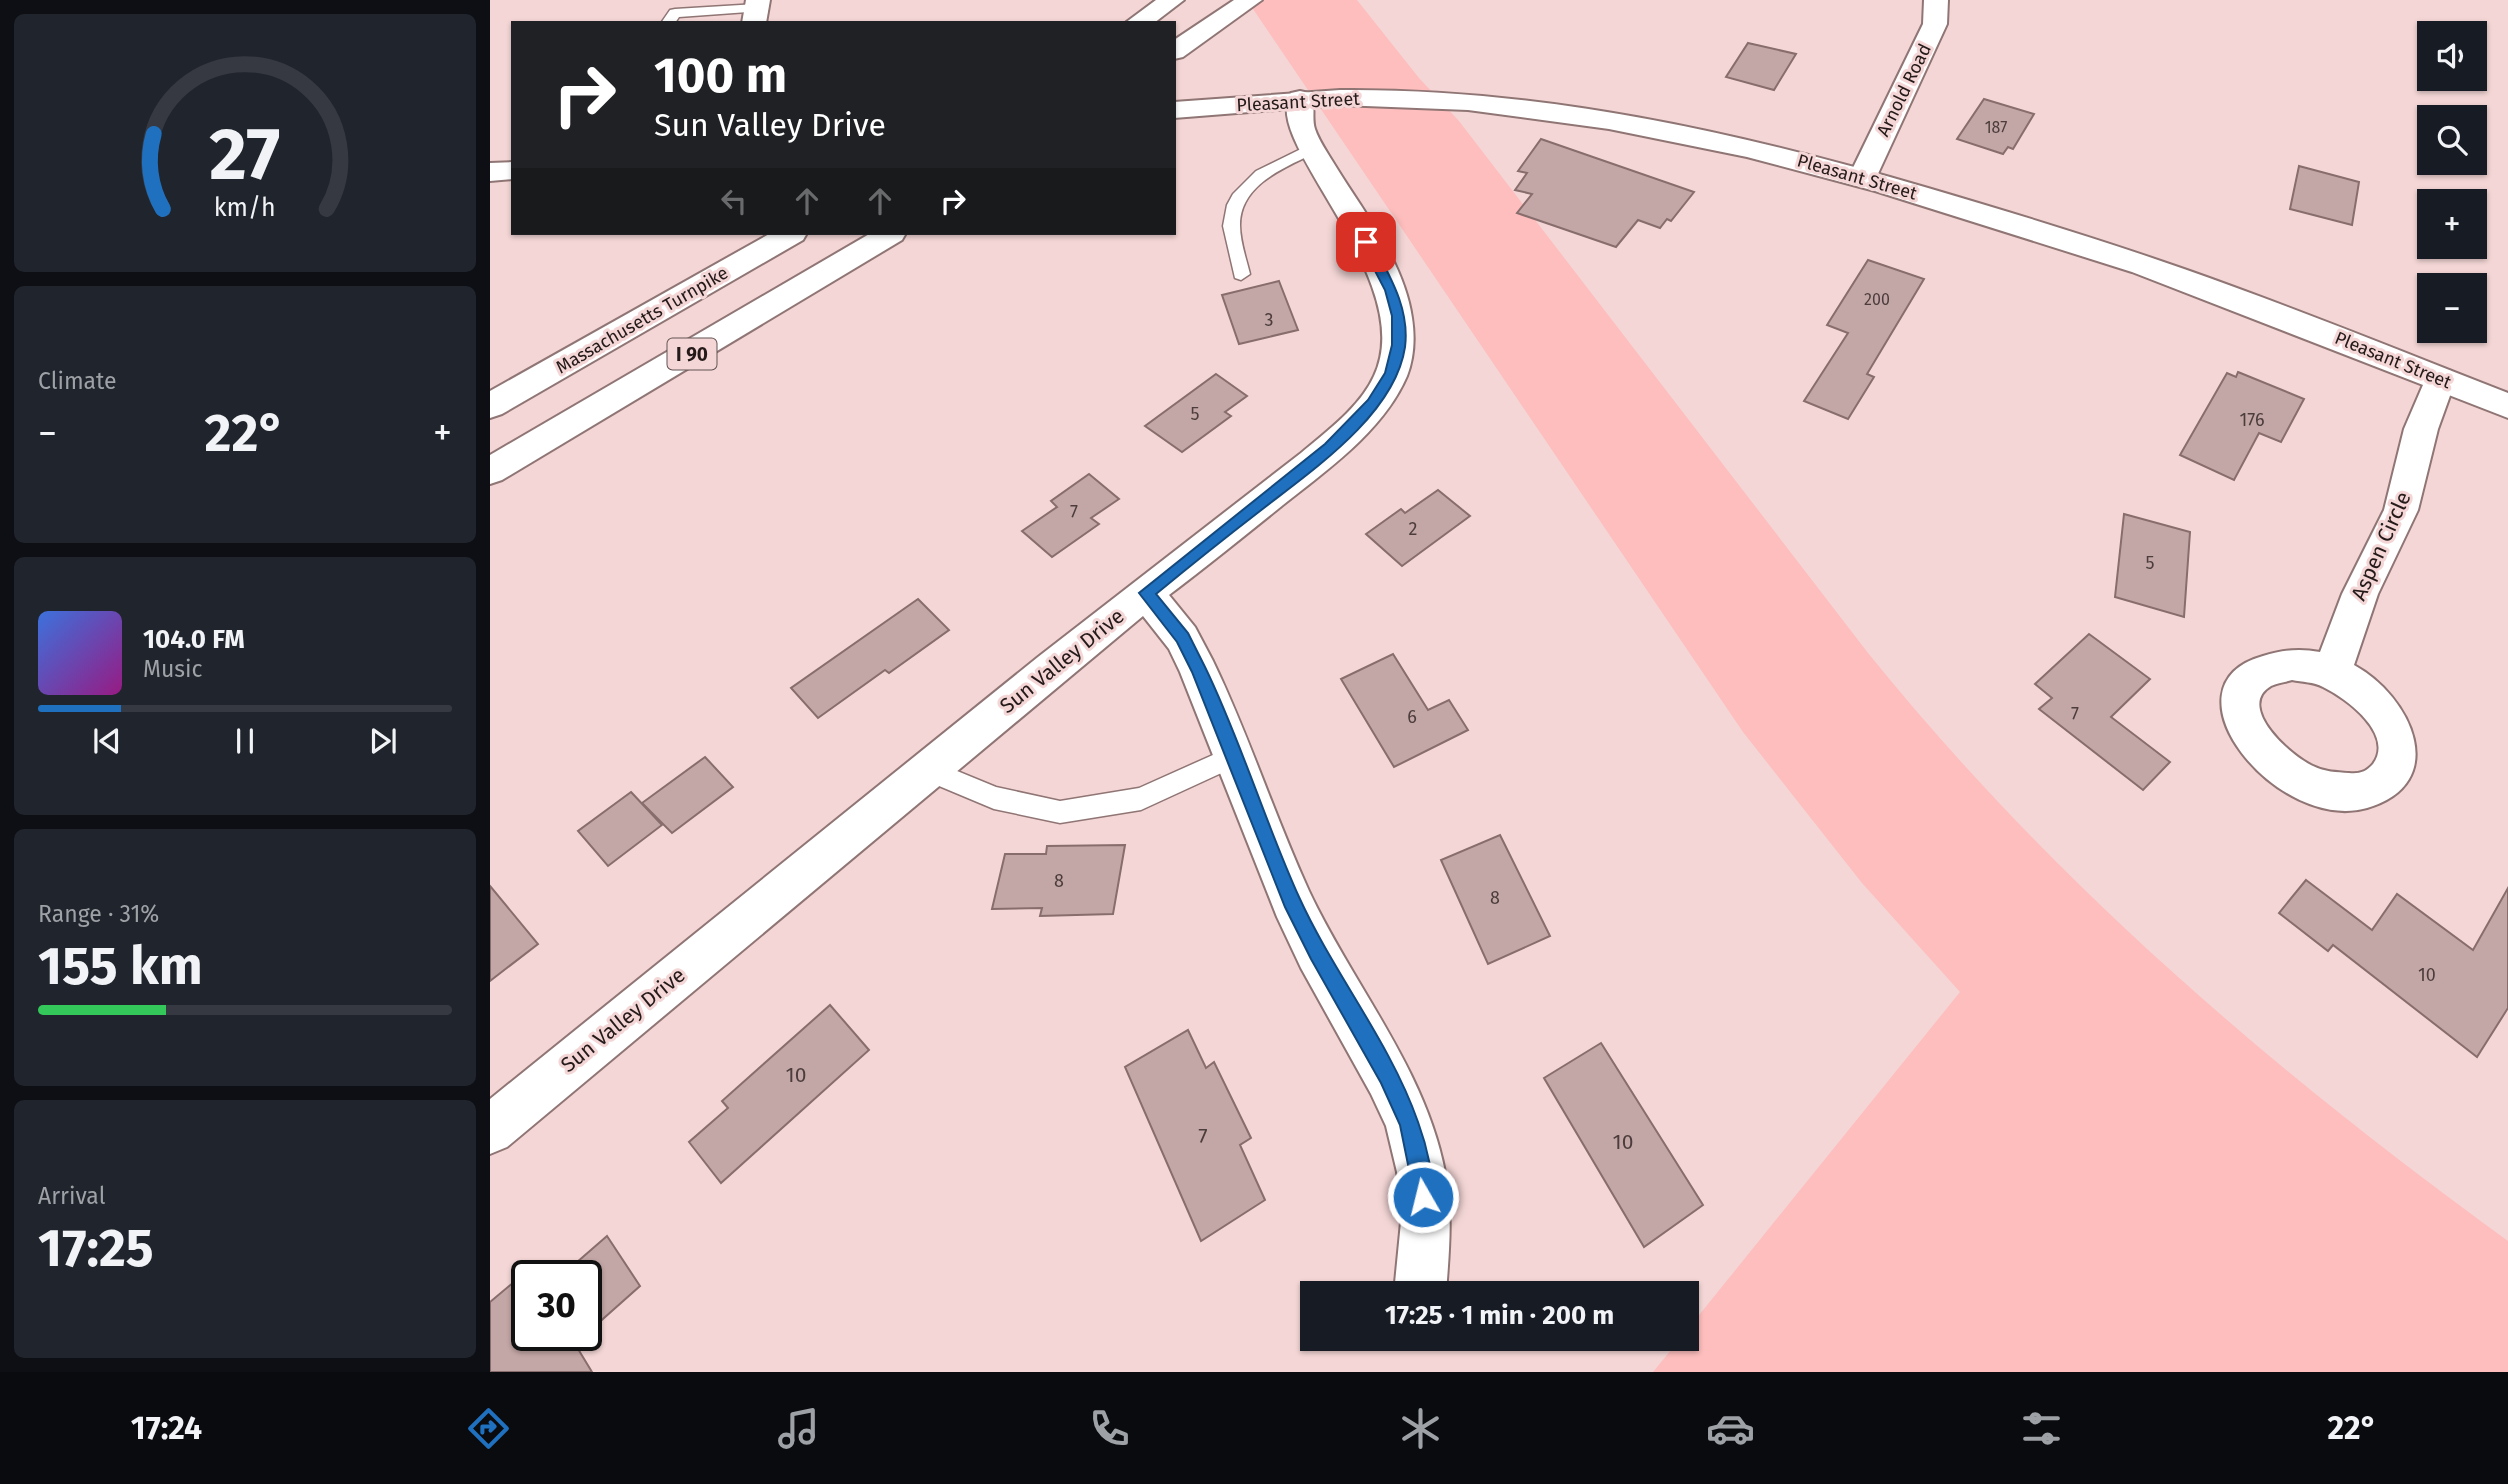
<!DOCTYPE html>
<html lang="en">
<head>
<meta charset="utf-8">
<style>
	body { margin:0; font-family:"Fira Sans",sans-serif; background:#20242c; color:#f1f3f6; height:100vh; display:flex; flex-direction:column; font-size:26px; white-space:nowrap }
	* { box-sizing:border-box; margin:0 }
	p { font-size:23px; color:#9ea1a6 }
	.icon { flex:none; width:38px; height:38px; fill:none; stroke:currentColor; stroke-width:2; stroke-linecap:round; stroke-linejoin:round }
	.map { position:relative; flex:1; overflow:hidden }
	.panel { display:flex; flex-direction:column; gap:14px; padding:14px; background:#0d0f14; width:490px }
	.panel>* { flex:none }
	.hud { position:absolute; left:21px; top:21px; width:665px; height:214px; border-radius:0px; box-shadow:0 2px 5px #0004; background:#202124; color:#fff; overflow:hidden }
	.tools { position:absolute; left:1927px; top:21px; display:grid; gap:14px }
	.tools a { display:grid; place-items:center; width:70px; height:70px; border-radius:0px; background:#171b24; box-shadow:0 2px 5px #0004; font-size:35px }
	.speed { position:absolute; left:21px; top:1260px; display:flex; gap:14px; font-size:35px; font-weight:700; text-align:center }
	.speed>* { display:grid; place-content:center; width:91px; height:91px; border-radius:50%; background:#171b24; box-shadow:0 2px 5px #0004; line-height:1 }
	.speed .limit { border:4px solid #111; border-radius:10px; background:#fff; color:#111 }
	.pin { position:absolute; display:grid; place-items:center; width:60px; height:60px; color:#fff; margin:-30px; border-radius:14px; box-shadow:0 4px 10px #0006 }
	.me { position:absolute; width:77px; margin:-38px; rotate:352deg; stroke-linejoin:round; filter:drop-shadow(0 0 5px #0008) }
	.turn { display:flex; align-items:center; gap:24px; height:147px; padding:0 28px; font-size:32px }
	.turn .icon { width:91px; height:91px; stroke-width:2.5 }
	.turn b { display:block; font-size:49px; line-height:60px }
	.lanes { display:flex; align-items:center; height:66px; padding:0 28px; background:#0003; justify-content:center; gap:35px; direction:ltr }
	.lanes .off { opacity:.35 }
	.big { font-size:52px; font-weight:700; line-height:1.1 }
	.panel .widget { flex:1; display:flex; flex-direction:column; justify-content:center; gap:10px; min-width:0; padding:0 24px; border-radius:10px; background:#20242c }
	.panel .dial { align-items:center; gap:0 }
	.dial svg { height:182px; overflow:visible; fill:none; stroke:#363941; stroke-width:7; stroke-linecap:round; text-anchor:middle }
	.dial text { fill:#f1f3f6; stroke:none }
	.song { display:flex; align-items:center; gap:21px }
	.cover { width:84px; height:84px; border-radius:10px; background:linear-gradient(135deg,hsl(220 70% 55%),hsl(310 70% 35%)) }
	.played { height:7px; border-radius:4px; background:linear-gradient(90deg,#1f71c0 20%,#363941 20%) }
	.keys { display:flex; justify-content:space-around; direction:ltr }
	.heat { display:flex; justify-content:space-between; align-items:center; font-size:38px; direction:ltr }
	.charge { height:10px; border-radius:5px; background:linear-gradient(90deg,#34c759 31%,#363941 0) }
	.trip { position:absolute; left:810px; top:1281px; width:399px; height:70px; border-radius:0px; background:#171b24; box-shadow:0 2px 5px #0004; font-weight:700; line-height:70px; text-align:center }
	.tabs { display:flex; height:112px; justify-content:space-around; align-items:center; background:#090b0e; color:#9ea1a6 }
	.tabs .icon { width:49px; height:49px }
	.tabs .selected { color:#1f71c0 }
	.tabs b { font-size:32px; color:#f1f3f6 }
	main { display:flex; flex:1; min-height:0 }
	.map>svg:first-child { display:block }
</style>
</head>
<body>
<main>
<section class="panel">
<div class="widget dial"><svg viewBox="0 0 100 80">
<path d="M14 69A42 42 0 1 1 86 69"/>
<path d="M14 69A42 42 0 0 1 10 36" stroke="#1f71c0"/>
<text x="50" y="56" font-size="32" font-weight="700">27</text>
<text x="50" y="72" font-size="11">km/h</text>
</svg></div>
<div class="widget"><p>Climate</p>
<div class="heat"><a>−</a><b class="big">22°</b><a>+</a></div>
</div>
<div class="widget">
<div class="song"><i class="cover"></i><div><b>104.0 FM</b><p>Music</p></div></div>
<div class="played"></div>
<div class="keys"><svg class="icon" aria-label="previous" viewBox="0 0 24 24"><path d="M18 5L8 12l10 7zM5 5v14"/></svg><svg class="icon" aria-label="pause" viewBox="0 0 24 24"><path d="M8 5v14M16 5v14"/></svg><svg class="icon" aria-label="next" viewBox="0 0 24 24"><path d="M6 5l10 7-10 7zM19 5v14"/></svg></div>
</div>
<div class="widget"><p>Range · 31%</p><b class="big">155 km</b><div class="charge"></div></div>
<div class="widget"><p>Arrival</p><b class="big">17:25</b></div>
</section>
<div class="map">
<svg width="2018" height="1372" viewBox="0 0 2018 1372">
	<rect width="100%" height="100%" fill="#f4d6d6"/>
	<path fill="#fdbebd" d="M757,0H867L929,78L969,121L1378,653C1562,881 1782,1070 2018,1241V1372H1163L1190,1339H1197V1330L1470,992L1372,883L1253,732Z"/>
	<g fill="#c3a7a6" stroke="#886d6d" stroke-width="2">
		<polygon points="1258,43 1306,54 1284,90 1236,77"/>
		<polygon points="1494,99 1544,114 1523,149 1518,147 1513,154 1467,139"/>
		<polygon points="1051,139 1204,192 1181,221 1177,219 1170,228 1148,220 1126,247 1027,213 1042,194 1025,190 1037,173 1028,171"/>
		<polygon points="1809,166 1869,182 1862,225 1800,209"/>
		<polygon points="1378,260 1434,279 1377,374 1384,377 1358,419 1314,401 1358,333 1337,325"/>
		<polygon points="789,281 808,330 749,344 732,295"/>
		<polygon points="1748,372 1814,399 1791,442 1769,433 1744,480 1690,455 1737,373 1746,377"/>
		<polygon points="726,374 757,396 735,412 741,416 692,452 655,426"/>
		<polygon points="599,474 629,499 601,518 609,524 562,557 532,531 567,507 561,501"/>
		<polygon points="948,490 980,516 912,566 876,534 911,509 915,513"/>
		<polygon points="1634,514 1700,532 1694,617 1625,597"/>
		<polygon points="428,599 459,630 399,673 395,670 328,718 301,688"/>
		<polygon points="1599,634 1660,679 1621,717 1680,762 1653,790 1549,709 1562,698 1545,684"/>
		<polygon points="903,654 938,710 959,700 978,730 904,767 851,679"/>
		<polygon points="215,757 243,787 182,833 152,803"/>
		<polygon points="141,792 172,825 118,866 88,831"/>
		<polygon points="1010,835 1060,936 998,964 951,860"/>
		<polygon points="635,845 623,914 550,916 552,908 502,909 515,854 556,854 557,846"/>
		<polygon points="1816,880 1882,930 1907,894 1983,950 2018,888 2018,1008 1987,1057 1843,945 1838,951 1789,913"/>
		<polygon points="0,886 48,944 0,981"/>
		<polygon points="340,1005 379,1050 231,1183 199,1142 238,1108 232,1101"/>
		<polygon points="698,1030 716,1068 724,1062 761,1138 750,1145 775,1200 711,1241 635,1067"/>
		<polygon points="1111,1043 1213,1205 1154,1247 1054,1078"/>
		<polygon points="117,1236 150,1286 96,1334 96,1276 71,1276"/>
		<polygon points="43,1266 49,1276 37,1276 37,1335 95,1335 85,1344 102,1372 0,1372 0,1302"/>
	</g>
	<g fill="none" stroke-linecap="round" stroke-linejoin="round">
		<defs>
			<g id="lane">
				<polygon points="267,4 272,5 272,11 189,17 185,23 171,23 180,10 185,9"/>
				<path d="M821,144L827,146L829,149L827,152C796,167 750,184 750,225C750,241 756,258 760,274L751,280L745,278L733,226L737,205L743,194L766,171Z"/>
				<polygon points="743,746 751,750 755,757 751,764 651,810 570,823 504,809 430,778 426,770 430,762 438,759 506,787 570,801 649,788"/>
			</g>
			<g id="street">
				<polygon points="1434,0 1458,0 1457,24 1386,178 1382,184 1372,187 1362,184 1358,178 1433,24"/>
				<path d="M810,91L819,93C827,104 821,117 825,129C829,141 837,152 843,162C872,210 914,261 922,318C925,337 924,358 917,376C893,432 834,472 788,509C752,538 716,567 679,595L705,627L723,661C759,735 784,815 819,891C863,985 935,1068 955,1172C963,1212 959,1253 956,1293H904L911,1222L907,1172L896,1126L881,1094L811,968L787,917L690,672L679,649L653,616L17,1147L0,1154V1099L548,657L811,453C836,432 870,407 884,376C930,279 768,141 801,93Z"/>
				<path d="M1950,368L1961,371L1966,379L1948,429L1928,510L1888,594L1864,665C1921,696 1962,783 1877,808C1789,834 1666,686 1773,656C1794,650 1809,648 1830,652L1852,594L1894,510L1914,429L1939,371ZM1802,680C1812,682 1824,682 1833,687C1856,698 1905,734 1883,764C1876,772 1869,774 1859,773C1846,772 1835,772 1823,766C1802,757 1745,707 1781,686C1787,683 1796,682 1802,680Z"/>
			</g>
			<g id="secondary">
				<polygon points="256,0 280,0 276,23 252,23"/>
				<path d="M850,90C1050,88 1248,132 1438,188C1523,213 1609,239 1694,269C1803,307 1910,351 2018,393V418L1642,272L1385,191L1257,157L1119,129L978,110L850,105L684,118V102Z"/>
				<polygon points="23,162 23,179 0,181 0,163"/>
			</g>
			<g id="highway">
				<polygon points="666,0 694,0 664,23 635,23"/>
				<polygon points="744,0 772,0 693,57 684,59 684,40"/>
				<polygon points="281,233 317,233 313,240 12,414 0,418 0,391"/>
				<polygon points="381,233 416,233 412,240 12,480 0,484 0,455"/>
			</g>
		</defs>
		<use href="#lane" stroke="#8f7574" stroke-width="3"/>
		<use href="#street" stroke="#8f7574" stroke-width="4"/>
		<use href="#secondary" stroke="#8f7574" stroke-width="4"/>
		<use href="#highway" stroke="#8f7574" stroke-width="4"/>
		<use href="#lane" fill="#fff" fill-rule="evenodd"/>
		<use href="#street" fill="#fff" fill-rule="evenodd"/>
		<use href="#secondary" fill="#fff" fill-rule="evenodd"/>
		<use href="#highway" fill="#fff" fill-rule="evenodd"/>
	</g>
	<path fill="#1f71c0" stroke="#14497d" stroke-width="2" d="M876,238L882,242C899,275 920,308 915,347C905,415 821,471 770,511C735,538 700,566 666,594L698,633L715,667C751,741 775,822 809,897C844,974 900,1042 928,1122C935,1141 948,1186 940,1204L933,1207L926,1204L910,1125L891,1083L821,959L795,907L702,672L687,642L649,593L835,444L878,400L895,373L902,345V316L895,290L870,242Z"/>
	<g text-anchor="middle" stroke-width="6" stroke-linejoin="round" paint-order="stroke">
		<g font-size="16" fill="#4c3d3c">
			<text x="1506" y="133">187</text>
			<text x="1387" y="305">200</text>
		</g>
		<g font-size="18" fill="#241a19" stroke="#f4d6d6">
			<text transform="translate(1414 90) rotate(-64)" y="6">Arnold Road</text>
			<text transform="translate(808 102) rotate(-3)" y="6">Pleasant Street</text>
			<text transform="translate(1367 177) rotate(16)" y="6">Pleasant Street</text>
			<text transform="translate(152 320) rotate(-30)" y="6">Massachusetts Turnpike</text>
			<text transform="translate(1903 360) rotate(22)" y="6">Pleasant Street</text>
		</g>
		<g font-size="18" fill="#4c3d3c">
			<text x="779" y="326">3</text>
			<text x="705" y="420">5</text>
			<text x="1762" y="426">176</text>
			<text x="584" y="518">7</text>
			<text x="923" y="535">2</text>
			<text x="1660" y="569">5</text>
			<text x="1585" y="720">7</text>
			<text x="922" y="723">6</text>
			<text x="569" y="887">8</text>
			<text x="1005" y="904">8</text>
			<text x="1937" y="981">10</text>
		</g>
		<rect fill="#f4d6d6" stroke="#625252" stroke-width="2" x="177.5" y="338.5" width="49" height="31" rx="5"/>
		<g font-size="19" font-weight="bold" fill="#241a19">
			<text x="202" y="361">I 90</text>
		</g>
		<g font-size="21" fill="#241a19" stroke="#f4d6d6">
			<text transform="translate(1891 546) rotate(-66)" y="7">Aspen Circle</text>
			<text transform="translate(572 661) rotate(-39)" y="7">Sun Valley Drive</text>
			<text transform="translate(133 1020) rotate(-39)" y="7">Sun Valley Drive</text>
		</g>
		<g font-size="21" fill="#4c3d3c">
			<text x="306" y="1082">10</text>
			<text x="713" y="1143">7</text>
			<text x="1133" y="1149">10</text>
		</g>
	</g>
</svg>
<div class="tools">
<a><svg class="icon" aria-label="sound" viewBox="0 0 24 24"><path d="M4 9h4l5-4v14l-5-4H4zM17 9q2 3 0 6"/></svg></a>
<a><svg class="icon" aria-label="search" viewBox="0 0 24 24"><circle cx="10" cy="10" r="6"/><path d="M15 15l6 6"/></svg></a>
<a>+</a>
<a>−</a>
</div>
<div class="speed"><div class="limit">30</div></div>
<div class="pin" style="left:876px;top:242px;background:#d93025"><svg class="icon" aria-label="arrive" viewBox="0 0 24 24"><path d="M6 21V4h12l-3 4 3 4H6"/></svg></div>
<svg class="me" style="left:933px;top:1197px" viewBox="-20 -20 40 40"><circle r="17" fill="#1f71c0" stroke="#fff" stroke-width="3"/><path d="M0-11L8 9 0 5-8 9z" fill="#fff"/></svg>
<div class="trip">17:25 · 1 min · 200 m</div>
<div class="hud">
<div class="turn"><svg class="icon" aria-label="right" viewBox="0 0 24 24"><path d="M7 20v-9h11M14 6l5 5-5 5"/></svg><div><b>100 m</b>Sun Valley Drive</div></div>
<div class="lanes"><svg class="icon off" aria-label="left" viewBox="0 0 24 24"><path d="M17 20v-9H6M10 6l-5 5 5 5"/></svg><svg class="icon off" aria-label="ahead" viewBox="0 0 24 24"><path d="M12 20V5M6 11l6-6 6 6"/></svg><svg class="icon off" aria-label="ahead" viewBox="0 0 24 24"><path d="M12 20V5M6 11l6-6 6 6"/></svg><svg class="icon" aria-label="right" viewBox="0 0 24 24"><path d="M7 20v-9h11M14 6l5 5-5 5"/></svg></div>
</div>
</div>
</main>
<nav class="tabs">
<b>17:24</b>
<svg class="icon selected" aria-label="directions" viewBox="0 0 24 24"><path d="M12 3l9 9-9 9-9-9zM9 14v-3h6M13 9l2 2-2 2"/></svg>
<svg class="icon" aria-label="music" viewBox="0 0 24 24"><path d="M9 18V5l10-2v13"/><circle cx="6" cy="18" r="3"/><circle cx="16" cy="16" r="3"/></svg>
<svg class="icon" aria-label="phone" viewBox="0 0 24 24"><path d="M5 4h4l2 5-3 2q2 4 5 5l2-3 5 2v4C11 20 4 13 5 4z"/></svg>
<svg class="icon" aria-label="climate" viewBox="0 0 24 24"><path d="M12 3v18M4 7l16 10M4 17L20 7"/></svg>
<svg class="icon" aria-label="car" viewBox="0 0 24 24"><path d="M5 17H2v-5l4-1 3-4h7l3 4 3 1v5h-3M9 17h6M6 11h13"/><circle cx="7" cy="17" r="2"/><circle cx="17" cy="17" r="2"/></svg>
<svg class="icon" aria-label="filters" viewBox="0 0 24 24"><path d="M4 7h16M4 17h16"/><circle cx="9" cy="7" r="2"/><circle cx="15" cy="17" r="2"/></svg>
<b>22°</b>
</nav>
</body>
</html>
